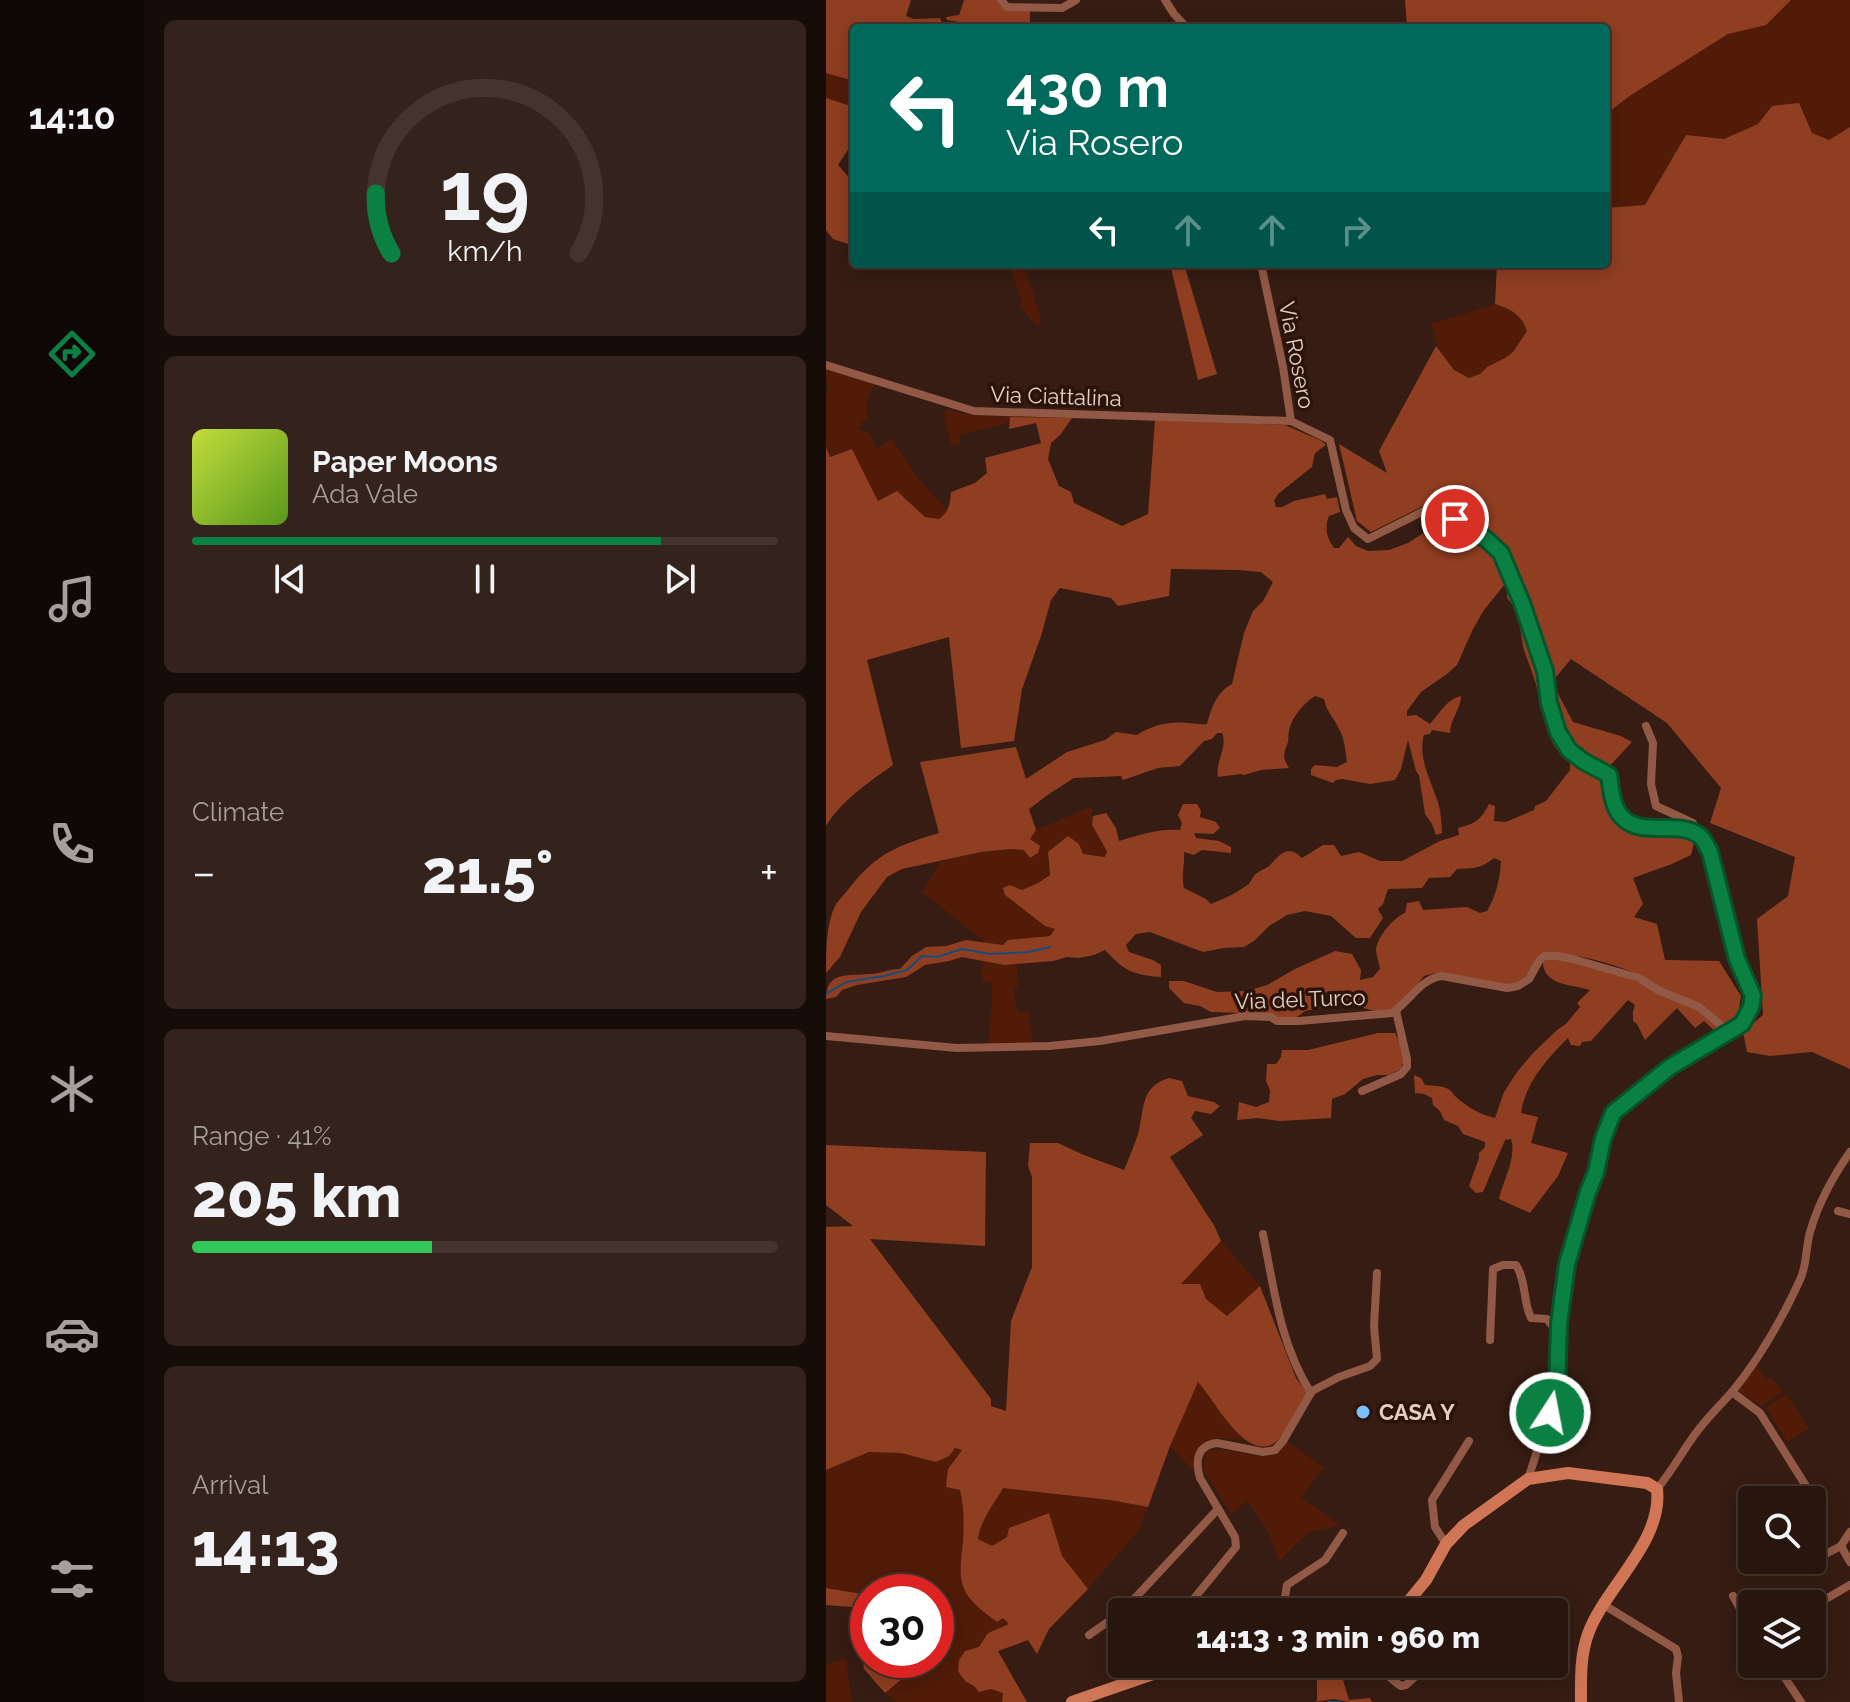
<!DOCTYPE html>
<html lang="en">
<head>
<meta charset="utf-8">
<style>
	body { margin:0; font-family:Raleway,sans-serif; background:#34221c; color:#f1f3f6; height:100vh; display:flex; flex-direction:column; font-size:30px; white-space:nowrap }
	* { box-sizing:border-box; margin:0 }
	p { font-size:26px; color:#a59f9e }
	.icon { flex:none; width:44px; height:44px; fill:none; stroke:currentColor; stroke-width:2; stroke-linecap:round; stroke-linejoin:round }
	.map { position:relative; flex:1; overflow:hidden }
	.drawer { display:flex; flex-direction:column; gap:20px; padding:20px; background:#160c08; width:682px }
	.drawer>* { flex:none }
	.top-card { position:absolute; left:24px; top:24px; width:760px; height:244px; border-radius:8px; box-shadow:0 4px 20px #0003,0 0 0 2px #44342e; background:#00695c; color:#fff; overflow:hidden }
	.tools { position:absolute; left:912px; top:1486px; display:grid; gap:16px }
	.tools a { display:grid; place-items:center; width:88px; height:88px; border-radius:8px; background:#28150e; box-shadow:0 4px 20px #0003,0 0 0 2px #44342e; font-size:40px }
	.speed { position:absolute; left:24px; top:1574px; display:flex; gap:16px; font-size:40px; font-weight:700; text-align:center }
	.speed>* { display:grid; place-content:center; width:104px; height:104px; border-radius:50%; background:#28150e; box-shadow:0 4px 20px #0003,0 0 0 2px #44342e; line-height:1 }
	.speed .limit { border:12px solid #d22; background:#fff; color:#111 }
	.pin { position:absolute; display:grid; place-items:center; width:68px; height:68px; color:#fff; margin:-34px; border:4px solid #fff; border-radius:50%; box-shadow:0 2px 8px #0007 }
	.me { position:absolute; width:88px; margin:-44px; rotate:11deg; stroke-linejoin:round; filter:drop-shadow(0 0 6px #0008) }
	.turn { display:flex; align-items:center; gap:28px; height:168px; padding:0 24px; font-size:36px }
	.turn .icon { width:104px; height:104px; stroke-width:2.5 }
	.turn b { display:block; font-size:56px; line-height:68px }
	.lanes { display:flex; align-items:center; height:76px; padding:0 24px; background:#0003; justify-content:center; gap:40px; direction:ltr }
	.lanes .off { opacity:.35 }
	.big { font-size:60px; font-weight:800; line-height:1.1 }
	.drawer .tile { flex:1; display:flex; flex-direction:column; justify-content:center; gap:12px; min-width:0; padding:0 28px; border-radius:12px; background:#34221c }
	.drawer .dial { align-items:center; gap:0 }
	.dial svg { height:208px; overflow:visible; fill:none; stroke:#44342e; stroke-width:7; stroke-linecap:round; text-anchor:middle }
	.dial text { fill:#f1f3f6; stroke:none }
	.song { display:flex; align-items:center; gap:24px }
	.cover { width:96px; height:96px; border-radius:12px; background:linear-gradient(135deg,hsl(70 70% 55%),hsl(90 70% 35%)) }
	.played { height:8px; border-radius:4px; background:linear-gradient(90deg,#0b8043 80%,#44342e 80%) }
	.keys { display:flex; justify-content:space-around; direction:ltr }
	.heat { display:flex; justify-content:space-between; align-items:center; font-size:44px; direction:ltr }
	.charge { height:12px; border-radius:6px; background:linear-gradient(90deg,#34c759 41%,#44342e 0) }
	.trip { position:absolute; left:282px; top:1598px; width:460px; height:80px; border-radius:8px; background:#28150e; box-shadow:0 4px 20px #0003,0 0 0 2px #44342e; font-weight:800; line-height:80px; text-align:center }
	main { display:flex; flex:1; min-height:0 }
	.tabs { display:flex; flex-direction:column; width:144px; justify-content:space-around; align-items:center; background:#100806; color:#a59f9e }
	.tabs .icon { width:56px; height:56px }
	.tabs .on { color:#0b8043 }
	.tabs b { font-size:36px; color:#f1f3f6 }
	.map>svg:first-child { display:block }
</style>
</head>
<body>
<main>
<nav class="tabs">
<b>14:10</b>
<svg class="icon on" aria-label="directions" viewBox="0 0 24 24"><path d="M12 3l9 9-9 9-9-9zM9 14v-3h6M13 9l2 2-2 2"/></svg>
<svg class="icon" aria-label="music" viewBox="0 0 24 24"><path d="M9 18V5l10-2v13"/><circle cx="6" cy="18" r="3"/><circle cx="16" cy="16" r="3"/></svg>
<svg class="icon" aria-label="phone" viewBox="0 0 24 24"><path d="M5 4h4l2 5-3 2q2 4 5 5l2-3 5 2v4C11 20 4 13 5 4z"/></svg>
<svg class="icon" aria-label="climate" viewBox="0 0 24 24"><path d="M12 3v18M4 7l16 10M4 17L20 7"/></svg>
<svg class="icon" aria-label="car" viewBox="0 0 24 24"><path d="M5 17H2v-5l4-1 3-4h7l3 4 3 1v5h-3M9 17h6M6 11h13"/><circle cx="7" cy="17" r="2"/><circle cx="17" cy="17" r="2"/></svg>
<svg class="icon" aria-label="filters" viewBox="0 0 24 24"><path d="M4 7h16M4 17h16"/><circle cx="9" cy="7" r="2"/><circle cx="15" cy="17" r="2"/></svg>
</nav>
<section class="drawer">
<div class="tile dial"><svg viewBox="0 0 100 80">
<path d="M14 69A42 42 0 1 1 86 69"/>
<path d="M14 69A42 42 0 0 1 8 46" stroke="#0b8043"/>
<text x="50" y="56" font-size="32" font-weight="700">19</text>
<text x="50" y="72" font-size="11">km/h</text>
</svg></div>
<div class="tile">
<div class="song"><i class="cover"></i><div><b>Paper Moons</b><p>Ada Vale</p></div></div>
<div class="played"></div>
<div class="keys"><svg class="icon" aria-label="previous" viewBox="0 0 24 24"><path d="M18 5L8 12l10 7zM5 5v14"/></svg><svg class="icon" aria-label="pause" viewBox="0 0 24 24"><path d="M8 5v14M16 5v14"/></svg><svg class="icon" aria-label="next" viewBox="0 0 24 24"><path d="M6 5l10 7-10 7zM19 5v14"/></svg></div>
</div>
<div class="tile"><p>Climate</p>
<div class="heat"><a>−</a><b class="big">21.5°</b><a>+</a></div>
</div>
<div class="tile"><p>Range · 41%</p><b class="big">205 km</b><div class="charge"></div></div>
<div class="tile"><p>Arrival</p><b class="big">14:13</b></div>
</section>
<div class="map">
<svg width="1024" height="1702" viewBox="0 0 1024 1702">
	<rect width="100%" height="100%" fill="#361c13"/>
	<g fill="#511b08">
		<polygon points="965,0 1024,0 1024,127 1003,140 986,133 946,106 932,124 898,139 860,135 819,205 780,208 780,114 805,95 902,34 940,25"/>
		<polygon points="0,73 28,81 28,107 0,98"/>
		<polygon points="184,264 198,264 216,322 211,326 193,306 196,303"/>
		<path d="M669,304C685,309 696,315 701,331L687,352L679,358L661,367L654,374L643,378C619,366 611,350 605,324Z"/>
		<path d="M0,368L48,384C44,400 37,402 43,419L36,422L33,430L42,432L51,448L66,439L93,479L122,510L121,514L113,520L99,517L71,491L52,501L26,449L4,457L0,446V393L3,386L0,382Z"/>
		<polygon points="122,409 143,415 184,417 183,423 133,435 135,444 125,446 118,416 119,411"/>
		<path d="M266,806V825L281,851L279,857C259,852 241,857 221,860L224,874L212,883L196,890L184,885L179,895L219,926L230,929L224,936L183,940L177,945L160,943L96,892L114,862C141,854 170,847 198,850L208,842L204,839L210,830Z"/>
		<polygon points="157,961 178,965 191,964 192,987 188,988 190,1007 192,1008 192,1012 203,1012 207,1043 162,1044 166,1003 166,982 157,982 155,971"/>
		<polygon points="395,1241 434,1286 401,1316 380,1299 354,1284"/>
		<polygon points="930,1364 940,1380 946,1377 956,1392 936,1406 912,1391"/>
		<path d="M372,1381L417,1440C388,1436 367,1436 367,1471L344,1446Z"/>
		<polygon points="960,1394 983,1428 961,1442 940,1408"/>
		<path d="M461,1441L498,1468L475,1497L515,1526L483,1532L453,1561L441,1530L421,1501L405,1514L377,1469L378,1461L381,1452C404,1444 428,1461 446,1455C452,1452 456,1446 461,1441Z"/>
		<path d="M129,1448L136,1451L129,1458L120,1487L134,1490C138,1507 138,1523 137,1541C136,1558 131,1574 139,1590C145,1603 160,1613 170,1622L177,1617L184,1624L175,1627L139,1681L148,1686L153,1692L165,1689L177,1693L176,1702H71L59,1693L82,1674L88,1660H110V1592H42V1595L0,1588V1470L43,1452L75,1453L110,1462Z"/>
		<path d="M177,1487L284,1500L322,1507L313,1530L262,1589L236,1556L223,1514L166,1547L152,1539C154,1521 168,1504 177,1487Z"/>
		<polygon points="20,1658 26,1702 0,1702 0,1664"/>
	</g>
	<g fill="#903e21">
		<polygon points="0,0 85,0 80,16 88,19 114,18 118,28 28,28 28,81 0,73"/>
		<polygon points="138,0 171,0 179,10 204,11 204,24 210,28 168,28 121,20 120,17 133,15"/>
		<polygon points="579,0 965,0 940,25 902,34 805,95 780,114 780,28 581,28"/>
		<polygon points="0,98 28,107 28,150 23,148 12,165 28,183 28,246 7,239 0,230"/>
		<path d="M973,103L986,133L1003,140L1024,127V1069L986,1052L944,1056L921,1052L917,1032L937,1015L931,919L962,896L969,857L884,823L895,788L841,723L745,659L726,682L747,722L795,736L806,742L779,771C769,764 756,758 747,750C722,729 726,682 717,653L676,540L618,508L597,506L545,532L531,521L513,444L561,473L553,451L610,346L628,370L643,378L654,374L661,367L679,358L687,352L701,331C696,315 685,309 669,304L671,264H780V208L819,205L860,135L898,139L932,124L946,106Z"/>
		<polygon points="344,264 358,264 391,374 372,380"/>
		<path d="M184,417L246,418L235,434L225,443L222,459L233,486L245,492L248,503L296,526L322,514L329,420L459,425L496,441L500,445L489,453L486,467L452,494L448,501L450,507H456L468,501L499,494L501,499L511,497L514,512L503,516C498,528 501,538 508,548H513L522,537L530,546L542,551L563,550L582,543L613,523L621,522L634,527L663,547L672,556L682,577L716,671L723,723L731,742L739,754L780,781L785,794V805L794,824L823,835L869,839L865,855L846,864L807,878L817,904L808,917L831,924L839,960L893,961L915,996L911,1022L890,1032L878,1021L869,1028L851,1008L819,1040L811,1024L807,1021V1012L809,1005L802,1000L765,1041L756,1042L754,1046L745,1045L742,1038C720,1060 700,1082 695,1113L712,1117L705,1143L742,1153L732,1176L704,1213L673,1199C677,1180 691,1158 685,1139L679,1140L657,1192L650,1193L643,1186L653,1158V1153L659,1147V1142L637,1134L632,1126L618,1120L614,1111L607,1105L606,1098L598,1094L589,1093L588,1075L595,1078L599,1085C607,1086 619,1085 625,1091C627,1092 627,1094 629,1096C640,1106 652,1114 669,1118L678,1092L691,1072L707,1053L731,1030L740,1024L754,1007L751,1003L764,990C746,984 715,986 717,959L723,958L761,965L836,990C813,968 746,951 715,953L698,979L686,985L609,973L598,976L586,991L565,1010L553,1012L529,1006H506L479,1011L471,1017L452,1019L448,1014L385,1012L374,1006L358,1003L343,988V981H358L391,992L421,991L441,985L469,969L509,951L526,954L535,970L534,980L547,977L554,969C553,963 550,954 550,949C552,936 567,918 579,913L581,903L593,901L597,910L641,907L654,913L661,911C670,896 674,879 675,861L668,858C654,869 648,868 631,869L624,877L603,878L596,888L562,889L557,904L552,909L557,918L544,938H530L505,916L479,911L461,915L443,926L428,941L418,947L398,948L377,952L324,932L310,934L300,945L303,952L327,960L335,965V977C307,975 298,971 279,950L268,955L253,958L241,957L227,961L178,965L136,957L123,961L99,965L80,977L31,985L16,990L10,997L0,999C0,971 22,976 43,974C54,974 62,969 74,969L86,956L100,947L120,946L140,940L177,945L182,940L224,936L229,929L219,926L179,895L177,888L184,885L196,890L212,883L224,875L222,852L242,836L253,844L257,854L279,857L281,851L266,825L267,816L280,813L290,828L293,841C313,835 333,828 354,830L356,823L352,815L357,804H371L375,811L374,817L390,822L394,828L387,834L368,833L370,838L393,841L405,847V853L376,850L368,855L358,852C359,865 355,875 358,888L380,899L385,904C397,899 409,894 420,886C424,884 425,880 428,876C431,871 440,869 444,865C454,855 461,844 476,858L497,845H508L515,856L533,852L554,861H576L614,841L633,835L632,828C650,823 654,821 663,804L669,806L668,821L680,822L708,810L709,806L720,801L744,770V762C718,744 718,713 710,685C707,673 702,662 698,650C693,629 696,615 681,598V588L679,584L658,610L647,629L631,665L621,674L595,692L581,711V716L590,715L604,724C613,714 621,699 635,696C635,709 624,719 624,733L606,730L604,734L598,735C591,759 607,784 613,806C615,815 616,825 616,833L610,835L606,824L599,814L593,775L590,771L582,740L575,769L569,780L544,784L516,779L510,780L507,783L485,775V769L489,765L511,767L521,762C519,751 519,739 513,729C508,718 500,711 498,699L489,696C478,703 464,719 463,732C461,739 464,737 461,745C457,755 457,758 463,768L435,770L418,775L415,774L392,777C389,761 402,748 396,733H391L386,739L378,741L354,766L332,768L297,780L295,776L248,778L223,794L203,809L210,830L204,839L214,846L212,853L204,858L198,850L184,849L155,852L76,869L61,877L35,912L14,957L0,973C0,952 0,925 9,906C13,899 20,893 25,886C51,853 73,845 113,833L94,762L190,747L200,779L241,752L279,740L290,732L311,735C326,725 343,721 362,723C369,723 374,725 381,724C386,707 390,693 406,684L418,633L427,611L437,601L447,582L435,572L412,570L345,569L343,596L292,606L285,598L234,588L225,600L215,636L196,689L188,741L135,748L123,637L41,660L67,765C43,782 16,800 0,826V446L4,457L26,449L52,501L71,491L99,517L113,519C123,512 124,504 125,492L149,483L161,473L159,458L215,443L210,423L183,429Z"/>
		<path d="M552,1033H569C575,1045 581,1056 575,1069L562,1075H551L537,1079L519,1094L506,1099L505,1118L454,1121L432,1118L411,1120L413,1102L430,1107L443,1102L444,1090L440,1081L441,1064H450L455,1057L456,1050H482Z"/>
		<path d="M343,1078L356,1081L362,1096L388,1102L394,1106L385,1114L369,1111L365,1118L377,1135L344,1157L389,1227L395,1241L355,1284H374L380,1299L401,1316L434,1286L470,1378L482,1394C475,1405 460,1434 450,1442C420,1464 389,1400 372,1382L344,1446L322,1507L284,1500L177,1488C168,1504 154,1521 152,1539L166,1546L181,1537L183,1528L223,1513L236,1556L262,1589L223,1629L211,1654L202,1640L172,1651L201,1702H176L177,1693L165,1689L153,1692L148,1686L139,1681L132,1671L133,1660L139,1651L153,1647L162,1633L183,1624L177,1618L171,1622C160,1614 145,1603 139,1591C131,1574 136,1558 137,1541C138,1524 138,1507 134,1490L120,1487L122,1469L136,1450L129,1448L123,1456L110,1462L75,1453L43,1452L0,1470V1227L27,1226L0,1205V1145L160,1152L159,1246L44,1239L165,1399V1406L180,1411L185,1321L206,1267V1177L202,1166L204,1143H232L258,1155L298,1170C303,1158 308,1146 312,1134C319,1110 313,1087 343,1078Z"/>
		<polygon points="0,1588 42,1595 42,1660 88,1660 82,1674 59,1693 38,1669 33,1634 26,1607 0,1605"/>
		<polygon points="515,1673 523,1700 544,1698 546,1702 524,1702 507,1699 488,1702 491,1701 491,1678"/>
	</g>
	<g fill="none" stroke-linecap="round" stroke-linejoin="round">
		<g stroke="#144e7b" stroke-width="2">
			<polyline points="0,994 20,982 58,976 81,970 96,956 111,957 136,949 164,954 202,952 224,947"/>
			<polyline points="501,1702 514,1702"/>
		</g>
		<g stroke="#925946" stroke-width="8">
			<polyline points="175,0 181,7 236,8 250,0"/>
			<polyline points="339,0 348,14 361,28"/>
			<polyline points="435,264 457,367 465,421"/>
			<path d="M0,365L148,411L465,421L504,440L520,510L528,528L542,539L600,510L629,519L660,539L675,553L696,603L719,671L723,703L732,732L743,750L757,761L783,775C785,788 786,807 796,817C815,838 852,819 874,836C878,839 881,847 884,852L911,959L927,996L925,1007L916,1024L844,1067L787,1113L777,1139L770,1172L762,1192L741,1264L733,1324L731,1390L702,1479"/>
			<polyline points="820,726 827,743 825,784 830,806 867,823 868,833"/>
			<path d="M0,1036L131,1048L223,1046L274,1041L419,1016L445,1017L451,1021H473L566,1013C584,1001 594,979 616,976L681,988L692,986L703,979L713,961L718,956H731L747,959L813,978L832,990L873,1007L902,1031"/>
			<polyline points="536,1091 575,1074 581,1067 581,1059 570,1011"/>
			<polyline points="1012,1211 1024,1214"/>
			<path d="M437,1234C448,1288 454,1345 485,1393"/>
			<path d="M664,1340L667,1269L677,1265H690C700,1280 697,1301 705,1318L721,1319L728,1328L733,1330"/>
			<polyline points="906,1392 934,1413 980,1486 982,1493"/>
			<path d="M831,1489C847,1470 858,1448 873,1429C883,1416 895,1404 906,1392C933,1359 955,1321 973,1282C982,1265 979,1246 985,1229C993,1202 1008,1175 1024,1152"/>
			<polyline points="620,1544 609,1527 606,1500 643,1441"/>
			<polyline points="1015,1546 1024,1562"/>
			<polyline points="976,1560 974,1564 975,1568 978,1570 982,1570 985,1566 984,1562 1015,1546 1024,1532"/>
			<polyline points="907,1596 926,1630"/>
			<polyline points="778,1605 850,1649 852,1657 850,1673 853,1702"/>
			<polyline points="986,1607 1024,1585"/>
			<polyline points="296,1612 392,1509"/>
			<path d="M357,1612L410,1547L409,1537L374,1478C369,1461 371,1445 391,1443L437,1452L449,1450L457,1441L486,1391L513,1377L544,1366L551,1359L548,1326L551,1273"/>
			<polyline points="461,1612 459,1597 461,1585 499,1560 517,1533"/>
			<polyline points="263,1635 296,1612"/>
			<path d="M512,1664C520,1678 535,1669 548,1669C559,1669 566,1681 575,1686L580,1685L603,1664"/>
			<polyline points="957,1675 975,1702"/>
		</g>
		<g stroke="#d07657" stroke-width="12">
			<path d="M564,1612L581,1603L600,1580L620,1544L638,1525L702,1479L742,1473L821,1483L831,1489C837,1542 779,1587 762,1634C754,1656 755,1679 755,1702"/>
			<polyline points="246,1702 356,1664"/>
		</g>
	</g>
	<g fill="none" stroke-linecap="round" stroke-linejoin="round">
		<defs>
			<path id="route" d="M629,519L660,539L675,553L696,603L719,671L723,703L732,732L743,750L757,761L783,775C785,788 786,807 796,817C815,838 852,819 874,836C878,839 881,847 884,852L911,959L927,996L925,1007L916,1024L844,1067L787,1113L777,1139L770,1172L762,1192L741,1264L733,1324L731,1390L724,1413"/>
		</defs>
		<use href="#route" stroke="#07532c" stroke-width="20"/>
		<use href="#route" stroke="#0b8043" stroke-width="14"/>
	</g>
	<circle fill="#7cbef9" stroke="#2c130a" stroke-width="3" cx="537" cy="1412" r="8"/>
	<g text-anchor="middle" stroke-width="7" stroke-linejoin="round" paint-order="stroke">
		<g font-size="22" fill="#e0cec7" stroke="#2c130a">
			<text transform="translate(471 355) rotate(79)" y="8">Via Rosero</text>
			<text transform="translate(230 396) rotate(2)" y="8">Via Ciattalina</text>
			<text transform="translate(474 999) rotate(-2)" y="8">Via del Turco</text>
		</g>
		<g font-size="22" font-weight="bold" fill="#e0cec7" stroke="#2c130a" text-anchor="start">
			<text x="553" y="1420">CASA Y</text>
		</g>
	</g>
</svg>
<div class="tools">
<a><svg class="icon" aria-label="search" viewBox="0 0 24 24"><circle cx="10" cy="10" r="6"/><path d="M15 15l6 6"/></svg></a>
<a><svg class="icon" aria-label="layers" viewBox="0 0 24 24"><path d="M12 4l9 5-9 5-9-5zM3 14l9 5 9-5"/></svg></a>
</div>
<div class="speed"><div class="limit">30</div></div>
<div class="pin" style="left:629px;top:519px;background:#d93025"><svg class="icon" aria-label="arrive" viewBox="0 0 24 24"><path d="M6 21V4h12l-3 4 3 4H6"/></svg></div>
<svg class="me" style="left:724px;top:1413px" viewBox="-20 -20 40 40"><circle r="17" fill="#0b8043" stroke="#fff" stroke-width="3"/><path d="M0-11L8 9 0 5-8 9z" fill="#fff"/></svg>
<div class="trip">14:13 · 3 min · 960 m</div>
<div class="top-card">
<div class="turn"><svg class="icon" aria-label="left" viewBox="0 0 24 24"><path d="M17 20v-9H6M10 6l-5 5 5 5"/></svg><div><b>430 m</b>Via Rosero</div></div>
<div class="lanes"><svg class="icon" aria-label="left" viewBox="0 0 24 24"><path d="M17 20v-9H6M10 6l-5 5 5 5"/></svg><svg class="icon off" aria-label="ahead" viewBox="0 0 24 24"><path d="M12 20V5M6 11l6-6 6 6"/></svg><svg class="icon off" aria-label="ahead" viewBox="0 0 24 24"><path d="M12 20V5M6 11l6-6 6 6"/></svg><svg class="icon off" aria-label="right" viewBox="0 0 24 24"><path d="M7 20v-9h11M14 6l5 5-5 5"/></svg></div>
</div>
</div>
</main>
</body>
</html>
